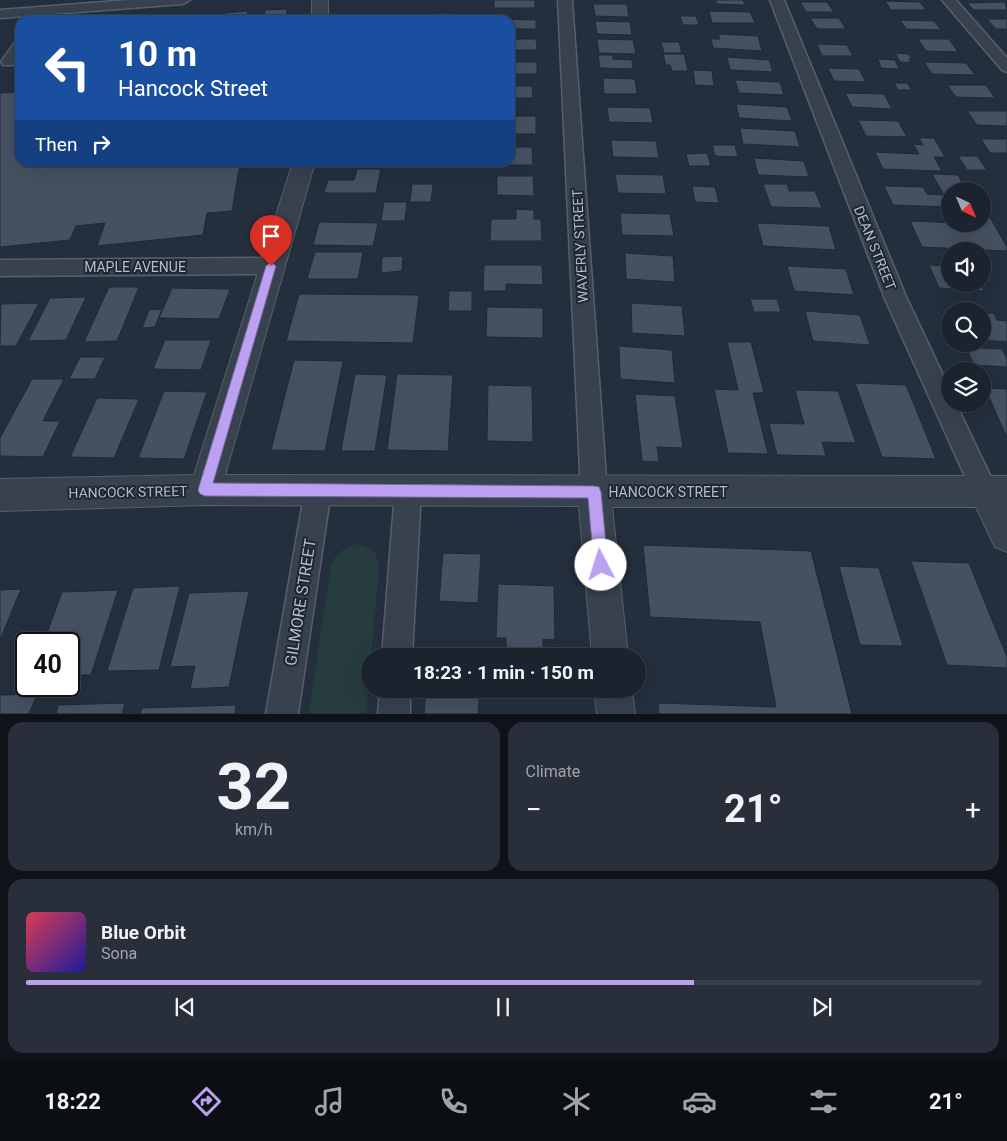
<!DOCTYPE html>
<html lang="en">
<head>
<meta charset="utf-8">
<style>
	body { margin:0; font-family:Roboto,sans-serif; background:#282f3a; color:#f1f3f6; height:100vh; display:flex; flex-direction:column; font-size:19px; white-space:nowrap }
	* { box-sizing:border-box; margin:0 }
	p { font-size:16px; color:#a0a4aa }
	.icon { flex:none; width:28px; height:28px; fill:none; stroke:currentColor; stroke-width:2; stroke-linecap:round; stroke-linejoin:round }
	.map { position:relative; height:714px; overflow:hidden }
	.sheet { display:flex; flex-direction:column; gap:8px; padding:8px; background:#0f1319; flex:1 }
	.sheet>* { flex:none }
	.top-card { position:absolute; left:15px; top:15px; width:500px; height:152px; border-radius:15px; box-shadow:0 5px 20px #0002,0 0 0 1px #39404a; background:#1a4fa0; color:#fff; overflow:hidden }
	.needle { width:32px; rotate:136deg }
	.controls { position:absolute; left:941px; top:182px; display:grid; gap:10px }
	.controls a { display:grid; place-items:center; width:50px; height:50px; border-radius:50%; background:#1b232e; box-shadow:0 5px 20px #0002,0 0 0 1px #39404a; font-size:25px }
	.speed { position:absolute; left:15px; top:632px; display:flex; gap:10px; font-size:25px; font-weight:700; text-align:center }
	.speed>* { display:grid; place-content:center; width:65px; height:65px; border-radius:50%; background:#1b232e; box-shadow:0 5px 20px #0002,0 0 0 1px #39404a; line-height:1 }
	.speed .limit { border:2px solid #111; border-radius:8px; background:#fff; color:#111 }
	.pin { position:absolute; display:grid; place-items:center; width:42px; height:42px; color:#fff; margin:-51px -21px; border-radius:50% 50% 50% 0; rotate:-45deg; box-shadow:0 0 5px #0007 }
	.pin .icon { rotate:45deg }
	.me { position:absolute; width:55px; margin:-28px; rotate:355deg; stroke-linejoin:round; filter:drop-shadow(0 0 4px #0008) }
	.turn { display:flex; align-items:center; gap:18px; height:105px; padding:0 20px; font-size:22px }
	.turn .icon { width:65px; height:65px; stroke-width:2.5 }
	.turn b { display:block; font-size:35px; line-height:42px }
	.then { display:flex; align-items:center; height:48px; padding:0 20px; background:#0003; gap:10px; font-size:19px }
	.big { font-size:38px; font-weight:700; line-height:1.1 }
	.sheet .card { flex:1; display:flex; flex-direction:column; justify-content:center; gap:8px; min-width:0; padding:0 18px; border-radius:15px; background:#282f3a }
	.sheet .dial { align-items:center; gap:0 }
	.dial b { font-size:65px; line-height:1 }
	.song { display:flex; align-items:center; gap:15px }
	.cover { width:60px; height:60px; border-radius:8px; background:linear-gradient(135deg,hsl(350 70% 55%),hsl(240 70% 35%)) }
	.played { height:5px; border-radius:2px; background:linear-gradient(90deg,#bca0f2 70%,#39404a 70%) }
	.keys { display:flex; justify-content:space-around; direction:ltr }
	.heat { display:flex; justify-content:space-between; align-items:center; font-size:28px; direction:ltr }
	.sheet .tiles { flex:1; display:grid; gap:8px; grid-template-columns:1fr 1fr }
	.card:last-child { grid-column:span 2 }
	.trip { position:absolute; left:361px; top:648px; width:285px; height:50px; border-radius:25px; background:#1b232e; box-shadow:0 5px 20px #0002,0 0 0 1px #39404a; font-weight:700; line-height:50px; text-align:center }
	.dock { display:flex; height:80px; justify-content:space-around; align-items:center; background:#0b0e12; color:#a0a4aa }
	.dock .icon { width:35px; height:35px }
	.dock .current { color:#bca0f2 }
	.dock b { font-size:22px; color:#f1f3f6 }
	.map>svg:first-child { display:block }
</style>
</head>
<body>
<div class="map">
<svg width="1007" height="714" viewBox="0 0 1007 714">
	<rect width="100%" height="100%" fill="#242f3e"/>
	<path fill="#263c3f" d="M357,544C372,547 378,553 379,568L366,713H309L331,564C337,553 345,547 357,544Z"/>
	<g fill="#455162" stroke="#1f2835">
		<rect x="494" y="0" width="41" height="8"/>
		<polygon points="715,0 743,0 745,5 717,4"/>
		<polygon points="885,1 920,2 926,10 891,10"/>
		<polygon points="800,2 827,2 834,12 806,12"/>
		<polygon points="1005,2 1007,10 974,10 967,3"/>
		<polygon points="593,4 627,4 629,17 595,16"/>
		<polygon points="287,9 286,20 263,20 265,10"/>
		<polygon points="248,11 246,20 223,20 225,13"/>
		<polygon points="709,11 750,12 755,23 712,23"/>
		<polygon points="437,13 451,13 450,20 435,20"/>
		<polygon points="214,14 212,20 189,20 190,15"/>
		<polygon points="680,16 696,16 699,25 683,25"/>
		<polygon points="810,18 839,18 846,29 817,29"/>
		<polygon points="493,19 536,20 536,29 510,29 510,20"/>
		<polygon points="987,19 1007,19 1007,29 996,29"/>
		<polygon points="900,20 934,21 941,30 906,29"/>
		<polygon points="595,21 630,22 632,35 597,34"/>
		<polygon points="718,34 758,36 762,51 713,48 711,39 720,39"/>
		<polygon points="510,39 536,39 537,50 510,50"/>
		<polygon points="597,39 633,40 636,54 599,53"/>
		<polygon points="918,39 949,39 958,52 926,51"/>
		<polygon points="661,42 679,42 682,53 664,53"/>
		<polygon points="817,44 847,45 853,56 822,56"/>
		<polygon points="895,53 909,54 912,59 909,59 911,63 900,62"/>
		<polygon points="663,54 684,54 688,71 672,71 670,65 666,65"/>
		<polygon points="598,55 613,55 613,59 632,60 633,69 600,68"/>
		<polygon points="727,57 769,60 773,72 730,70"/>
		<polygon points="878,59 895,60 899,69 881,68"/>
		<rect x="510" y="62" width="27" height="12"/>
		<polygon points="924,62 966,63 975,75 932,74"/>
		<polygon points="828,68 859,69 866,82 834,81"/>
		<polygon points="693,70 712,71 714,86 695,85"/>
		<polygon points="603,78 635,79 637,94 604,94"/>
		<polygon points="735,80 780,82 784,95 739,93"/>
		<polygon points="894,83 907,83 912,90 898,90"/>
		<polygon points="947,85 986,85 995,98 956,97"/>
		<polygon points="510,86 532,86 533,98 510,98"/>
		<polygon points="20,92 20,162 261,162 261,167 239,169 232,211 207,213 203,235 97,246 105,223 76,226 70,240 0,247 0,93"/>
		<polygon points="845,93 884,94 892,109 852,107"/>
		<polygon points="736,104 787,107 792,121 739,118"/>
		<polygon points="607,107 650,108 653,123 609,122"/>
		<polygon points="967,111 1007,111 1007,126 977,125"/>
		<rect x="510" y="116" width="26" height="18"/>
		<polygon points="858,120 898,121 907,137 866,136"/>
		<polygon points="740,128 795,131 800,147 743,144"/>
		<polygon points="919,138 934,138 945,157 934,157 942,171 883,169 875,152 919,154 913,144 923,145"/>
		<polygon points="981,139 1007,139 1007,153 990,153"/>
		<polygon points="611,140 656,141 659,158 613,157"/>
		<polygon points="712,145 735,145 738,157 715,156"/>
		<polygon points="510,147 532,147 533,165 498,165 498,162 510,162"/>
		<polygon points="707,153 711,166 689,166 686,154"/>
		<polygon points="958,156 977,156 987,170 967,170"/>
		<polygon points="754,158 804,161 809,177 758,175"/>
		<polygon points="357,169 381,169 376,193 324,193 328,180 354,180"/>
		<polygon points="615,174 663,175 666,194 618,193"/>
		<polygon points="932,174 958,175 967,191 950,191 950,207 893,205 884,186 923,187 927,194 944,195"/>
		<polygon points="497,176 533,176 534,196 497,195"/>
		<polygon points="412,184 433,184 431,202 410,202"/>
		<polygon points="763,184 787,184 789,191 815,191 822,208 771,207"/>
		<polygon points="692,186 715,187 719,203 695,202"/>
		<polygon points="384,202 407,202 405,221 381,221"/>
		<polygon points="516,209 534,210 534,219 541,219 542,241 490,241 491,219 516,219"/>
		<polygon points="982,212 987,212 1007,247 1007,251 922,247 910,221 982,224"/>
		<polygon points="620,213 670,214 674,236 622,235"/>
		<polygon points="319,222 378,223 373,246 313,245"/>
		<polygon points="757,223 829,226 836,250 763,246"/>
		<polygon points="315,252 363,252 358,279 307,279"/>
		<polygon points="625,253 673,256 675,282 626,279"/>
		<polygon points="403,256 402,271 381,273 382,257"/>
		<polygon points="484,265 542,265 543,285 506,284 506,291 483,291"/>
		<polygon points="929,265 950,266 950,284 981,284 984,291 939,288"/>
		<polygon points="787,266 846,269 854,295 794,291"/>
		<polygon points="109,287 139,287 117,341 84,342"/>
		<polygon points="172,288 230,289 219,319 159,318"/>
		<polygon points="449,291 472,291 472,311 448,311"/>
		<polygon points="299,294 419,295 413,343 286,341"/>
		<polygon points="86,297 66,340 28,341 50,298"/>
		<polygon points="750,299 777,299 781,312 754,312"/>
		<polygon points="39,303 16,346 0,346 1,304"/>
		<polygon points="631,303 682,306 685,336 632,333"/>
		<polygon points="487,307 543,308 543,338 486,337"/>
		<polygon points="162,309 155,327 142,328 149,310"/>
		<polygon points="805,311 860,315 870,345 813,341"/>
		<polygon points="982,313 994,313 997,320 1007,321 1007,342 982,340"/>
		<polygon points="165,340 211,340 201,370 153,369"/>
		<polygon points="727,342 751,342 764,393 753,393 768,454 728,453 714,389 738,390"/>
		<polygon points="619,346 672,350 675,383 620,379"/>
		<polygon points="966,347 1002,349 1007,359 1007,367 974,365"/>
		<polygon points="80,357 105,357 95,379 69,379"/>
		<polygon points="294,360 343,361 325,451 271,450"/>
		<polygon points="355,374 387,375 375,451 341,451"/>
		<polygon points="397,374 453,375 448,451 387,450"/>
		<polygon points="32,379 64,379 43,421 60,421 43,457 0,456 0,438"/>
		<polygon points="855,383 906,385 936,459 882,457"/>
		<polygon points="488,385 532,386 533,442 487,441"/>
		<polygon points="985,388 1007,389 1007,438"/>
		<polygon points="795,390 838,391 856,443 822,442 826,456 777,455 769,423 804,424"/>
		<polygon points="164,391 207,392 184,459 138,458"/>
		<polygon points="635,394 675,396 683,448 657,447 659,462 642,461"/>
		<polygon points="97,398 139,399 114,458 70,457"/>
		<polygon points="643,545 811,551 852,714 659,714 658,703 776,707 760,622 650,617"/>
		<polygon points="443,553 481,554 478,603 439,601"/>
		<polygon points="911,561 969,563 1007,657 1007,668 947,665"/>
		<polygon points="839,566 879,568 903,646 860,645"/>
		<polygon points="498,584 554,586 555,640 543,639 543,656 506,656 506,638 496,638"/>
		<polygon points="180,586 159,670 107,671 133,588"/>
		<polygon points="21,589 0,640 0,590"/>
		<polygon points="118,590 91,675 69,675 69,644 43,644 62,592"/>
		<polygon points="249,591 229,687 190,689 195,666 170,667 189,593"/>
		<polygon points="430,649 482,651 481,656 429,656"/>
		<polygon points="426,689 480,689 478,714 424,714"/>
		<polygon points="37,694 29,714 0,714 0,695"/>
		<polygon points="125,703 122,714 56,714 58,705"/>
		<polygon points="236,705 235,714 140,714 142,708"/>
	</g>
	<g fill="none" stroke-linecap="round" stroke-linejoin="round">
		<defs>
			<g id="minor">
				<polygon points="130,0 190,0 183,4 0,18 0,10"/>
				<polygon points="558,0 572,0 607,492 603,501 594,505 585,501 581,492"/>
				<polygon points="770,0 784,0 907,299 950,390 950,404 956,404 998,492 994,501 985,505 976,501 885,299"/>
				<polygon points="942,0 956,0 1007,58 1007,72 1002,70"/>
				<polygon points="20,41 20,55 13,65 3,65 1,62 15,42"/>
				<polygon points="271,258 278,261 281,266 278,271 271,274 0,276 0,260"/>
				<polygon points="318,477 327,481 331,490 298,714 266,714 305,490 309,481"/>
				<polygon points="408,478 417,482 421,491 412,656 382,656 395,491 399,482"/>
				<polygon points="380,689 410,689 410,714 378,714"/>
			</g>
			<g id="tertiary">
				<rect x="312" y="0" width="16" height="20"/>
				<polygon points="293,162 315,162 225,475 1007,476 1007,552 995,547 976,507 612,507 628,656 592,656 579,506 205,505 0,511 0,479 194,475"/>
				<polygon points="594,689 632,689 635,714 597,714"/>
			</g>
		</defs>
		<use href="#minor" stroke="#565f6c" stroke-width="3"/>
		<use href="#tertiary" stroke="#565f6c" stroke-width="2"/>
		<use href="#minor" fill="#38414e" fill-rule="evenodd"/>
		<use href="#tertiary" fill="#38414e" fill-rule="evenodd"/>
	</g>
	<polygon fill="#bca0f2" stroke="#7a689d" points="271,262 276,266 213,483 594,486 599,487 601,492 608,565 606,570 601,572 596,570 594,565 588,498 205,496 200,494 198,490 266,266"/>
	<g text-anchor="middle" stroke-width="4" stroke-linejoin="round" paint-order="stroke">
		<g font-size="14" fill="#b4bcc9" stroke="#1d2633">
			<text transform="translate(580 246) rotate(-93)" y="5">WAVERLY STREET</text>
			<text transform="translate(875 248) rotate(68)" y="5">DEAN STREET</text>
			<text x="135" y="272">MAPLE AVENUE</text>
			<text transform="translate(128 492) rotate(-1)" y="5">HANCOCK STREET</text>
			<text x="668" y="497">HANCOCK STREET</text>
		</g>
		<g font-size="16" fill="#b4bcc9" stroke="#1d2633">
			<text transform="translate(300 602) rotate(-81)" y="6">GILMORE STREET</text>
		</g>
	</g>
</svg>
<div class="controls">
<a><svg class="needle" viewBox="-14 -14 28 28"><path d="M0-13l5 13h-10z" fill="#e53935"/><path d="M0 13l5-13h-10z" fill="#a0a4aa"/></svg></a>
<a><svg class="icon" aria-label="sound" viewBox="0 0 24 24"><path d="M4 9h4l5-4v14l-5-4H4zM17 9q2 3 0 6"/></svg></a>
<a><svg class="icon" aria-label="search" viewBox="0 0 24 24"><circle cx="10" cy="10" r="6"/><path d="M15 15l6 6"/></svg></a>
<a><svg class="icon" aria-label="layers" viewBox="0 0 24 24"><path d="M12 4l9 5-9 5-9-5zM3 14l9 5 9-5"/></svg></a>
</div>
<div class="speed"><div class="limit">40</div></div>
<div class="pin" style="left:271px;top:266px;background:#d93025"><svg class="icon" aria-label="arrive" viewBox="0 0 24 24"><path d="M6 21V4h12l-3 4 3 4H6"/></svg></div>
<svg class="me" style="left:601px;top:565px" viewBox="-20 -20 40 40"><circle r="19" fill="#fff"/><path d="M0-13L10 11 0 6-10 11z" fill="#bca0f2"/></svg>
<div class="trip">18:23 · 1 min · 150 m</div>
<div class="top-card">
<div class="turn"><svg class="icon" aria-label="left" viewBox="0 0 24 24"><path d="M17 20v-9H6M10 6l-5 5 5 5"/></svg><div><b>10 m</b>Hancock Street</div></div>
<div class="then">Then<svg class="icon" aria-label="right" viewBox="0 0 24 24"><path d="M7 20v-9h11M14 6l5 5-5 5"/></svg></div>
</div>
</div>
<section class="sheet">
<div class="tiles">
<div class="card dial"><b>32</b><p>km/h</p></div>
<div class="card"><p>Climate</p>
<div class="heat"><a>−</a><b class="big">21°</b><a>+</a></div>
</div>
<div class="card">
<div class="song"><i class="cover"></i><div><b>Blue Orbit</b><p>Sona</p></div></div>
<div class="played"></div>
<div class="keys"><svg class="icon" aria-label="previous" viewBox="0 0 24 24"><path d="M18 5L8 12l10 7zM5 5v14"/></svg><svg class="icon" aria-label="pause" viewBox="0 0 24 24"><path d="M8 5v14M16 5v14"/></svg><svg class="icon" aria-label="next" viewBox="0 0 24 24"><path d="M6 5l10 7-10 7zM19 5v14"/></svg></div>
</div>
</div>
</section>
<nav class="dock">
<b>18:22</b>
<svg class="icon current" aria-label="directions" viewBox="0 0 24 24"><path d="M12 3l9 9-9 9-9-9zM9 14v-3h6M13 9l2 2-2 2"/></svg>
<svg class="icon" aria-label="music" viewBox="0 0 24 24"><path d="M9 18V5l10-2v13"/><circle cx="6" cy="18" r="3"/><circle cx="16" cy="16" r="3"/></svg>
<svg class="icon" aria-label="phone" viewBox="0 0 24 24"><path d="M5 4h4l2 5-3 2q2 4 5 5l2-3 5 2v4C11 20 4 13 5 4z"/></svg>
<svg class="icon" aria-label="climate" viewBox="0 0 24 24"><path d="M12 3v18M4 7l16 10M4 17L20 7"/></svg>
<svg class="icon" aria-label="car" viewBox="0 0 24 24"><path d="M5 17H2v-5l4-1 3-4h7l3 4 3 1v5h-3M9 17h6M6 11h13"/><circle cx="7" cy="17" r="2"/><circle cx="17" cy="17" r="2"/></svg>
<svg class="icon" aria-label="filters" viewBox="0 0 24 24"><path d="M4 7h16M4 17h16"/><circle cx="9" cy="7" r="2"/><circle cx="15" cy="17" r="2"/></svg>
<b>21°</b>
</nav>
</body>
</html>
